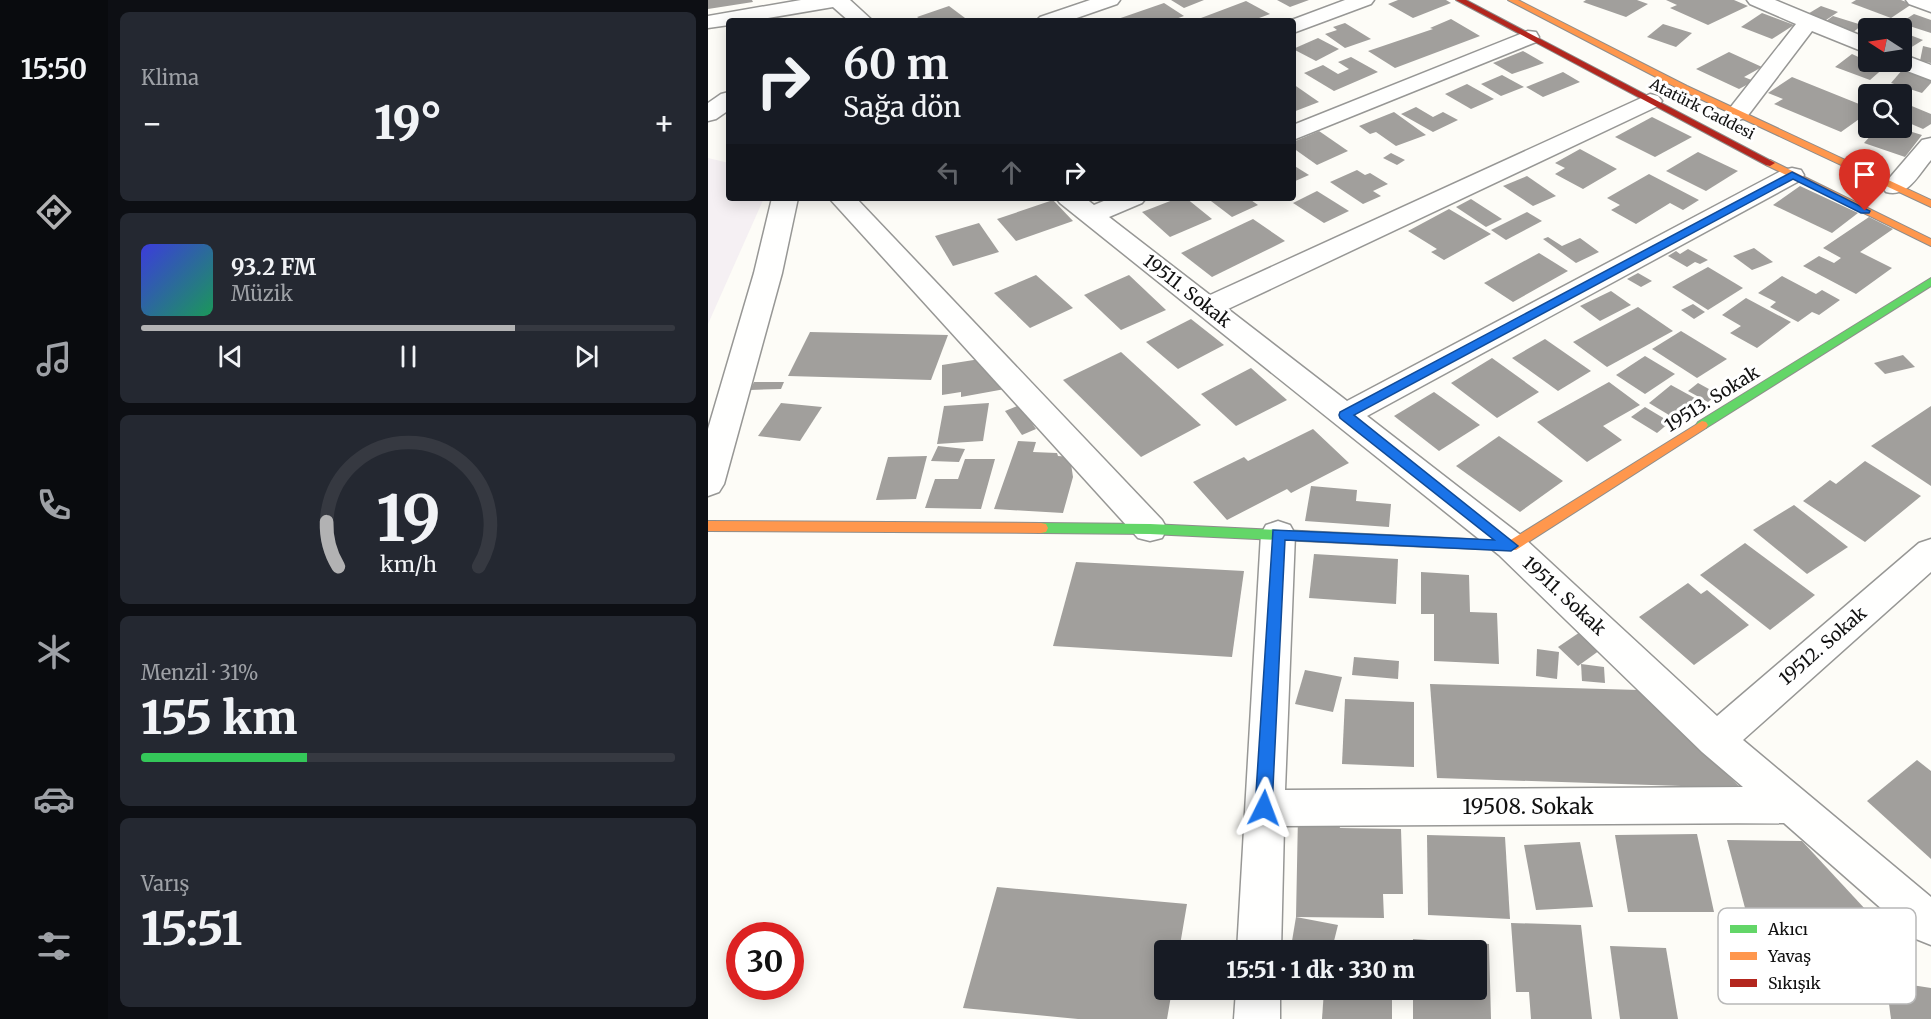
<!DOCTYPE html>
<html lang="tr">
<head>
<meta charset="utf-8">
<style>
	body { margin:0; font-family:Merriweather,serif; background:#242831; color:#f1f3f6; height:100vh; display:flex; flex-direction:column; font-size:22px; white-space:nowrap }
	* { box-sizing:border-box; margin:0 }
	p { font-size:20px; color:#9ea1a6 }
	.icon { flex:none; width:33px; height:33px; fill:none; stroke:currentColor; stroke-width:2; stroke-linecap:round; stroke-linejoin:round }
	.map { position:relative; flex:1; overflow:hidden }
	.sheet { display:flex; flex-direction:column; gap:12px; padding:12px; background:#0d0f14; width:600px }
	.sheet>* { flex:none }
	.banner { position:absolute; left:18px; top:18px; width:570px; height:183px; border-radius:6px; box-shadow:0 3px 15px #0003; background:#171b24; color:#f1f3f6; overflow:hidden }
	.needle { width:39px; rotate:282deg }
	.fabs { position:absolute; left:1150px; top:18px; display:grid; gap:12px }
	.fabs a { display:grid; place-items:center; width:54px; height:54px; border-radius:6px; background:#171b24; box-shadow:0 3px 15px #0003; font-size:30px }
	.speed { position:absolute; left:18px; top:922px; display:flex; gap:12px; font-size:30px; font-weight:700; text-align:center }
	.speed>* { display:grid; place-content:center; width:78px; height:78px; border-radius:50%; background:#171b24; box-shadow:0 3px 15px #0003; line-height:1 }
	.speed .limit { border:9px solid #d22; background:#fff; color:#111 }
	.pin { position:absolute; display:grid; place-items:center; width:51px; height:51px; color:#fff; margin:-62px -26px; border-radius:50% 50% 50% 0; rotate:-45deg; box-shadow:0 0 6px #0007 }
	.pin .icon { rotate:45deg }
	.me { position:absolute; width:66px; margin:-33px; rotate:3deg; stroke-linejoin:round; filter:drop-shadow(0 0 4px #0008) }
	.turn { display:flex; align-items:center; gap:21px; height:126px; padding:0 18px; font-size:27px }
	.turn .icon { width:78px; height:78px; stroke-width:2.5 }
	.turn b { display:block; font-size:42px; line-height:51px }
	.lanes { display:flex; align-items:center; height:57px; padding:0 18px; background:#0003; justify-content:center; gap:30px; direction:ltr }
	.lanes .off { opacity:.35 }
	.big { font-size:45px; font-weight:800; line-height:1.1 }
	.sheet .widget { flex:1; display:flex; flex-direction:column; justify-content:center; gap:9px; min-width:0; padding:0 21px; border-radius:9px; background:#242831 }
	.sheet .dial { align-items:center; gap:0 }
	.dial svg { height:156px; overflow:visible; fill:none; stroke:#363941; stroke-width:7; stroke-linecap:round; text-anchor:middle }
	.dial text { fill:#f1f3f6; stroke:none }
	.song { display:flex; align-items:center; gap:18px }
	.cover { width:72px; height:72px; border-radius:9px; background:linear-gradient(135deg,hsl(240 70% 55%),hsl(150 70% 35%)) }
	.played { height:6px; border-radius:3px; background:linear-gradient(90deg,#b2b2b3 70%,#363941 70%) }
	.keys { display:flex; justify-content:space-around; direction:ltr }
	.heat { display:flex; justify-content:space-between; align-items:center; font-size:33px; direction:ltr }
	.charge { height:9px; border-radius:4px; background:linear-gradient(90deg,#34c759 31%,#363941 0) }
	.trip { position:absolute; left:446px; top:940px; width:333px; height:60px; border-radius:6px; background:#171b24; box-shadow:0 3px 15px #0003; font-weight:800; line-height:60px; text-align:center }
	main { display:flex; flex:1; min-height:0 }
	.tab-bar { display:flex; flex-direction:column; width:108px; justify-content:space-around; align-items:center; background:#090b0e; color:#9ea1a6 }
	.tab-bar .icon { width:42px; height:42px }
	.tab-bar .selected { color:#b2b2b3 }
	.tab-bar b { font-size:27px; color:#f1f3f6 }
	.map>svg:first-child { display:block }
</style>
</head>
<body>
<main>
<nav class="tab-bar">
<b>15:50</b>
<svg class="icon selected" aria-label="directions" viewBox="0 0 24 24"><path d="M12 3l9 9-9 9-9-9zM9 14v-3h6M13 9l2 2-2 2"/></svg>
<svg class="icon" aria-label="music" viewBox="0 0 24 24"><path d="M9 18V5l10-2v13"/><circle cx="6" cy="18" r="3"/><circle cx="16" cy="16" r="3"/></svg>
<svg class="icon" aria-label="phone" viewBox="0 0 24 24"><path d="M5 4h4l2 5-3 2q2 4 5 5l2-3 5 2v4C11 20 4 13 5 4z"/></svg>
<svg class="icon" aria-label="climate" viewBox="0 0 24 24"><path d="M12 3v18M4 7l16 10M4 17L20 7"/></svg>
<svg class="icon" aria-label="car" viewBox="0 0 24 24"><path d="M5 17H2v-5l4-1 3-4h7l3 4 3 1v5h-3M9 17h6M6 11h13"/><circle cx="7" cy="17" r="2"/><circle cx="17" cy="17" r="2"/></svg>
<svg class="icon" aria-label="filters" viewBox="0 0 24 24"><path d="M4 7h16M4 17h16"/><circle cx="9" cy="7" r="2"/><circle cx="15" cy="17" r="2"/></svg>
</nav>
<section class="sheet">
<div class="widget"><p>Klima</p>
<div class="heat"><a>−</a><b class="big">19°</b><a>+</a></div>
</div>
<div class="widget">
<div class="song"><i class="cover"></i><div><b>93.2 FM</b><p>Müzik</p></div></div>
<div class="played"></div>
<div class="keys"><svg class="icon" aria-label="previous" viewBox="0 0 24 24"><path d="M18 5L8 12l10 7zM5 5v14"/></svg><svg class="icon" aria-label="pause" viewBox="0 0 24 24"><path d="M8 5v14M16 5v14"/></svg><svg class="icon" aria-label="next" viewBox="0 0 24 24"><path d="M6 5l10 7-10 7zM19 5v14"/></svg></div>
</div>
<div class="widget dial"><svg viewBox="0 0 100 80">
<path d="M14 69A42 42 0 1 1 86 69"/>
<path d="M14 69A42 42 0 0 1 8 46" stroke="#b2b2b3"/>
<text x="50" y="56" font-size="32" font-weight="700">19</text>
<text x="50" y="72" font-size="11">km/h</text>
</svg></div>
<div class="widget"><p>Menzil · 31%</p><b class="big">155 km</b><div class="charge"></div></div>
<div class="widget"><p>Varış</p><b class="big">15:51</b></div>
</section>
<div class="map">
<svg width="1223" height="1019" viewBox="0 0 1223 1019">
	<rect width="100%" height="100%" fill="#fdfcf7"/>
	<polygon fill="#f5f0f3" points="0,158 21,163 21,198 56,198 0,324"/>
	<g fill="#a19f9c">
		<polygon points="0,0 44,0 45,2 0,9"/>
		<polygon points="463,0 496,0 476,8"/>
		<polygon points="569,0 601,0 582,7"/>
		<polygon points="690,0 738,0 743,3 705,18 680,4"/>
		<polygon points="878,0 929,0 940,4 918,17 875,2"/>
		<polygon points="958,0 1026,0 1040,6 1000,25 962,8 969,5"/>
		<polygon points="1148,0 1193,0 1204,4 1183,18 1143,3"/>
		<polygon points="538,1 562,14 543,21 498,21 493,18"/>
		<polygon points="456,3 476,16 462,21 404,21"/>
		<polygon points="241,6 261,21 215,21 209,17"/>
		<polygon points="1113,6 1130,12 1115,22 1098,15"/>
		<polygon points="1054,13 1086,25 1064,39 1033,27"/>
		<polygon points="1206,14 1223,20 1223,33 1192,23"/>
		<polygon points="1125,16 1154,25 1143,34 1114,24"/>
		<polygon points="743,19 772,36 687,68 660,51 725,29 722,28"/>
		<polygon points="637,23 663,39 637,48 617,34 629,30 625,27"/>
		<polygon points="1171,23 1185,28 1161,28 1161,39 1150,35"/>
		<polygon points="955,24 984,33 968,47 939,37"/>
		<polygon points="1194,32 1215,40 1194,53"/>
		<polygon points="610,38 631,49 608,61 585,49"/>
		<polygon points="1215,46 1223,48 1223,63 1212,61"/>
		<polygon points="815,51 836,63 804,74 785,63"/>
		<polygon points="1021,52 1054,67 1036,77 1046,81 1031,89 988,69"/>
		<polygon points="1144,54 1161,62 1178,66 1162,80 1127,67"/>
		<polygon points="643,57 670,72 626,91 596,73 615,65 630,74 641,69 630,62"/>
		<polygon points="1195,69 1223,78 1223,83 1214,93 1183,83"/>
		<polygon points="855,72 872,82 835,97 818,87"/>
		<polygon points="794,75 816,87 793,96 773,84"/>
		<polygon points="1084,77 1161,108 1161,112 1133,132 1066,104 1075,99 1060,93"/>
		<polygon points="585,84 611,102 585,112"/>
		<polygon points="759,84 786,99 763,109 737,94"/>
		<polygon points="1194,102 1223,114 1223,124 1215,129 1194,120"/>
		<polygon points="708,107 725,117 735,112 750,120 725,132 693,114"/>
		<polygon points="686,112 718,135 688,146 668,132 662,134 651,126"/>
		<polygon points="944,117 984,137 947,157 907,137"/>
		<polygon points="1161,125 1161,128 1191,128 1214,135 1197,157 1156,143 1165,133 1157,130"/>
		<polygon points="611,131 640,151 609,165 585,148 585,142"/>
		<polygon points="872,149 909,169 875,189 847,174 857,168 847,163"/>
		<polygon points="990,152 1030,171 998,191 958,171"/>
		<polygon points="683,153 697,160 689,165 675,158"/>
		<polygon points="585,165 601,175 585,182"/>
		<polygon points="649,170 657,175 662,173 680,184 665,191 673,196 655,204 622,182"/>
		<polygon points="941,174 991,200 975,210 962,203 928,224 903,210 912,205 899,198"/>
		<polygon points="819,176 848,196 825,206 795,186"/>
		<polygon points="1092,186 1150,213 1124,233 1065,205"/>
		<polygon points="609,191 641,211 616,223 585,203"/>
		<polygon points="470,198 478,198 504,219 462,237 434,212"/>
		<polygon points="499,198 540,198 550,205 524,217"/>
		<polygon points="763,199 794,219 778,227 748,207"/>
		<polygon points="345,200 365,221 308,241 289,219"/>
		<polygon points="741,209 783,234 736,260 723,252 729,249 700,231"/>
		<polygon points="819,212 834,221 798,240 783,230"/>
		<polygon points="1161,217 1185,229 1152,252 1184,268 1148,294 1095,266 1111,256 1126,263 1133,258 1115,248"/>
		<polygon points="545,219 577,241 504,277 473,253"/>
		<polygon points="271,223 291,252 245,266 227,236"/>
		<polygon points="840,237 854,246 872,238 891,252 868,263 835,239"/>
		<polygon points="1046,248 1065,262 1044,270 1025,256"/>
		<polygon points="980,249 1000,260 992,264 987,262 979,267 960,256 968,251 972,254"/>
		<polygon points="831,253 860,271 805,302 776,283"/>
		<polygon points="1000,267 1035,288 1000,310 964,287"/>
		<polygon points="930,273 944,281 933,287 919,279"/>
		<polygon points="328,275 365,308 322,328 286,293"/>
		<polygon points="421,275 458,310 413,330 376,295"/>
		<polygon points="1074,276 1108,294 1114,290 1132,300 1111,315 1104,312 1090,322 1062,307 1068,302 1050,293"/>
		<polygon points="903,291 923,305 892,321 872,306"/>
		<polygon points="1038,298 1083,322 1049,348 1022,333 1033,326 1014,315"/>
		<polygon points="985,304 997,312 986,319 973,310"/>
		<polygon points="930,307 965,331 899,367 865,342"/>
		<polygon points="483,319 516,345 470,369 438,342"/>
		<polygon points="973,331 1019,359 989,378 944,349"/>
		<polygon points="102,332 240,335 223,380 80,376"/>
		<polygon points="837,339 883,371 850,391 804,358"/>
		<polygon points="413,352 493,425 433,457 355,380"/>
		<polygon points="1195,355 1207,367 1177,374 1166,363"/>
		<polygon points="937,356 967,374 937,394 908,375"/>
		<polygon points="784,358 831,392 789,418 743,383"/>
		<polygon points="272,359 297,389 253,397 253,392 234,395 234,365"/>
		<polygon points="543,368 579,400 528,426 493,394"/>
		<polygon points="46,382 76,382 73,389 42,390"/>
		<polygon points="901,382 932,405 895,426 914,440 879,462 829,422"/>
		<polygon points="990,383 1010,394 1000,402 980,391"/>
		<polygon points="963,385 994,402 971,421 941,403"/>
		<polygon points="726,392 772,425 731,451 686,416"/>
		<polygon points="73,403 114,407 92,441 50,436"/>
		<polygon points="281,403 275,441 229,444 236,406"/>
		<polygon points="312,405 328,429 314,435 297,411"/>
		<polygon points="1223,406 1223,486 1163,446"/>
		<polygon points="937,407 962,422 949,433 923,417"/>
		<polygon points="605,429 641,463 583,493 579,489 519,520 485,482 536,457 540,461"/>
		<polygon points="791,436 855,481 812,512 748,466"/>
		<polygon points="310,441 328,442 325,452 349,453 350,456 362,457 365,477 355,513 286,509"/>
		<polygon points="230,446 257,449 251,462 223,461"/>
		<polygon points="219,456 208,499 168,500 180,457"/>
		<polygon points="257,459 287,459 273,509 217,508 227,479 250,479"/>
		<polygon points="1157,461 1213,496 1157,542 1095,501 1122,480 1128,484"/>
		<polygon points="603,486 649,490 648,501 683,504 681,527 597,521"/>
		<polygon points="1086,505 1140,547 1099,574 1045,530"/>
		<polygon points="1037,543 1107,595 1062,630 992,575"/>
		<polygon points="606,554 690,559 688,604 601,598"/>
		<polygon points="368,562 536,571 524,657 345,646"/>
		<polygon points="713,572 761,575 762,612 789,613 791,664 726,661 726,614 713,614"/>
		<polygon points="980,583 993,594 999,590 1041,625 986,665 931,617"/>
		<polygon points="878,628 899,645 870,666 850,647"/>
		<polygon points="829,649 851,652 849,679 828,676"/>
		<polygon points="646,657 691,661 690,679 644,675"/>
		<polygon points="873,664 896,667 897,683 874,681"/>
		<polygon points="597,670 634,677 625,712 587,704"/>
		<polygon points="722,684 931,690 1033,788 729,778"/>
		<polygon points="637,699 706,702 706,767 634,764"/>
		<polygon points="1209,760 1223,771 1223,859 1159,801"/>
		<polygon points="590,815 628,815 632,828 693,829 695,894 675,894 676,918 588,917"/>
		<polygon points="989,834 1006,912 920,912 907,835"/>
		<polygon points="719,835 797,837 802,919 720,915"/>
		<polygon points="1019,840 1094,841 1158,910 1037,908"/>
		<polygon points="872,842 885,907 828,910 816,845"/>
		<polygon points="289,887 479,904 471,951 456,951 456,990 464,990 459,1019 370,1019 255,1008"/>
		<polygon points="588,917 630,925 626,941 584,941"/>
		<polygon points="803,923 873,925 884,1019 823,1019 821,992 808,992"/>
		<polygon points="705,939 781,944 783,1019 705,1019 705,990 768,990 768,951 705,951"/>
		<polygon points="902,946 958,948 970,1019 912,1019"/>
		<polygon points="1178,981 1223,988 1223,1019 1183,1019"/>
		<polygon points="616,990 684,990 684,1019 614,1019"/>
	</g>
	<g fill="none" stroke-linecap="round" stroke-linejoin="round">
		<defs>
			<g id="street">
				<polygon points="93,0 142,0 165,21 141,21 125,7 43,21 21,21 21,25 0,28 0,16"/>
				<polygon points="382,0 412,0 409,4 360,21 328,21 332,17"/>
				<polygon points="637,0 666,0 663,4 585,33 585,21 581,21"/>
				<polygon points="1039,0 1067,0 1161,39 1161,54 1104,31 1038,118 1030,120 1022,118 1018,113 1022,108 1088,24 1042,4"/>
				<polygon points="1198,0 1223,0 1223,12 1201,4"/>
				<polygon points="820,31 828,32 831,37 828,42 585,140 585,125"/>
				<polygon points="1194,54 1223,65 1223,80 1186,66 1183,62 1194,62"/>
				<polygon points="21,92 21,110 8,119 0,121 0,103 13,94"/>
				<polygon points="942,94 950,96 954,101 950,106 520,309 639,401 1075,170 1084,168 1093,170 1096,175 1093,180 659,416 815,537 1009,716 1211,543 1223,539 1223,572 1035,740 1223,897 1223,945 1208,939 1076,823 576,826 573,951 529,951 553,534 558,525 570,521 582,525 587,534 577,790 1035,787 994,752 791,555 352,203 348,198 377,198 386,205 403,198 438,198 434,203 401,217 502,295"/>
				<path d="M1223,138V160C1210,175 1200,198 1178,192L1174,187L1178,182L1214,140Z"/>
				<polygon points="64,198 90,198 74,273 16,484 11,492 0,496 0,429 46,273"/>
				<polygon points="121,198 148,198 454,520 459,529 454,538 442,541 430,538"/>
				<polygon points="528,990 572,990 572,1019 526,1019"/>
			</g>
			<g id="fast">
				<polygon points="1223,278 1223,286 998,428 990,428 988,425 990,422"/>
				<polygon points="333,523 442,524 721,537 726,538 728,542 726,546 721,547 442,534 333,533 328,532 326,528 328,524"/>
			</g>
			<g id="slow">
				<polygon points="800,0 810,0 979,86 1223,200 1223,207 973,90"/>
				<polygon points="1062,160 1223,239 1223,246 1058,165 1058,161"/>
				<polygon points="994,421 998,422 1000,425 998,428 808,550 721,547 716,546 714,542 716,538 721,537 801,541"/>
				<polygon points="0,521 333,523 338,524 340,528 338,532 333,533 0,531"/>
			</g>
			<polygon id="jam" points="748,0 758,0 1067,163 1062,166 1058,165"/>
		</defs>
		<use href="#street" stroke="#979795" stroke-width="3"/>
		<use href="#fast" stroke="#8e8d8b" stroke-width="2"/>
		<use href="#slow" stroke="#8e8d8b" stroke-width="2"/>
		<use href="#jam" stroke="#8e8d8b" stroke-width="2"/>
		<use href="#street" fill="#fffffe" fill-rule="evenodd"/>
		<use href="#fast" fill="#63d668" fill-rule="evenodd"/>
		<use href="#slow" fill="#ff974d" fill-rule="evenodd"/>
		<use href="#jam" fill="#b3261e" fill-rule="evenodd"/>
	</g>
	<polygon fill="#1a73e8" stroke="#114b97" stroke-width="1.5" points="1084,172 1162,211 1161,213 1153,213 1085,179 646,415 810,546 803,551 577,540 564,808 561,814 556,816 550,814 547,808 565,530 786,540 632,418 631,415 632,412"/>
	<g text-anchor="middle" stroke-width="6" stroke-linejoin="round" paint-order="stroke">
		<g font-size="15" fill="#111" stroke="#fff">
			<text transform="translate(994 109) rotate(27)" y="5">Atatürk Caddesi</text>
		</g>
		<g font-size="18" fill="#111" stroke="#fff">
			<text transform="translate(479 291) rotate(38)" y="6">19511. Sokak</text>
			<text transform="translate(1004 399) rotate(-32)" y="6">19513. Sokak</text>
			<text transform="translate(856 596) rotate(43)" y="6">19511. Sokak</text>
			<text transform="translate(1115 646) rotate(-41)" y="6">19512. Sokak</text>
		</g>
		<g font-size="21" fill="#111" stroke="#fff">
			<text x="820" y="814">19508. Sokak</text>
		</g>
	</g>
	<rect x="1010" y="908" width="198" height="96" rx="9" fill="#fff" stroke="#b8b8b8" stroke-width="1.5"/>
	<rect x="1022" y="925" width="27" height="8" fill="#63d668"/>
	<rect x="1022" y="952" width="27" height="8" fill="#ff974d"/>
	<rect x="1022" y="979" width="27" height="8" fill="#b3261e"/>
	<g font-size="16" fill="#111">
		<text x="1060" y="935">Akıcı</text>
		<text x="1060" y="962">Yavaş</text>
		<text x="1060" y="989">Sıkışık</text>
	</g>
</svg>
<div class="fabs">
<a><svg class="needle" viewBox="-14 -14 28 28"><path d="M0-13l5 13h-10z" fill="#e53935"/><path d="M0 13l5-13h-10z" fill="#9ea1a6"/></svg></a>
<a><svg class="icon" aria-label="search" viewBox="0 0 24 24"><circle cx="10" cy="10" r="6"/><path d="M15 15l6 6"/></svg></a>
</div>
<div class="speed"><div class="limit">30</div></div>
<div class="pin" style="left:1157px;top:211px;background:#d93025"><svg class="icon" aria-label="arrive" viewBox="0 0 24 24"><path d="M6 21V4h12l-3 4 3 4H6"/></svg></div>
<svg class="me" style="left:556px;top:808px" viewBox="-20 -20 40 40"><path d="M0-17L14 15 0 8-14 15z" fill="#1a73e8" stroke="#fff" stroke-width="4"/></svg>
<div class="trip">15:51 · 1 dk · 330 m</div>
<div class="banner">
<div class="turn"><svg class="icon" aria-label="right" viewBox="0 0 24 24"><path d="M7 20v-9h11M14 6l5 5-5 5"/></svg><div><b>60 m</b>Sağa dön</div></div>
<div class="lanes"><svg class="icon off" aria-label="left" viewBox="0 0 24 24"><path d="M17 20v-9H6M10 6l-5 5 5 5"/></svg><svg class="icon off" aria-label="ahead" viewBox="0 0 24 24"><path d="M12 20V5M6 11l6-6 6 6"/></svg><svg class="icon" aria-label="right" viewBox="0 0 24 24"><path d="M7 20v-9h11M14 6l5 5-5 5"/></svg></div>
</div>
</div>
</main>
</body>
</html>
